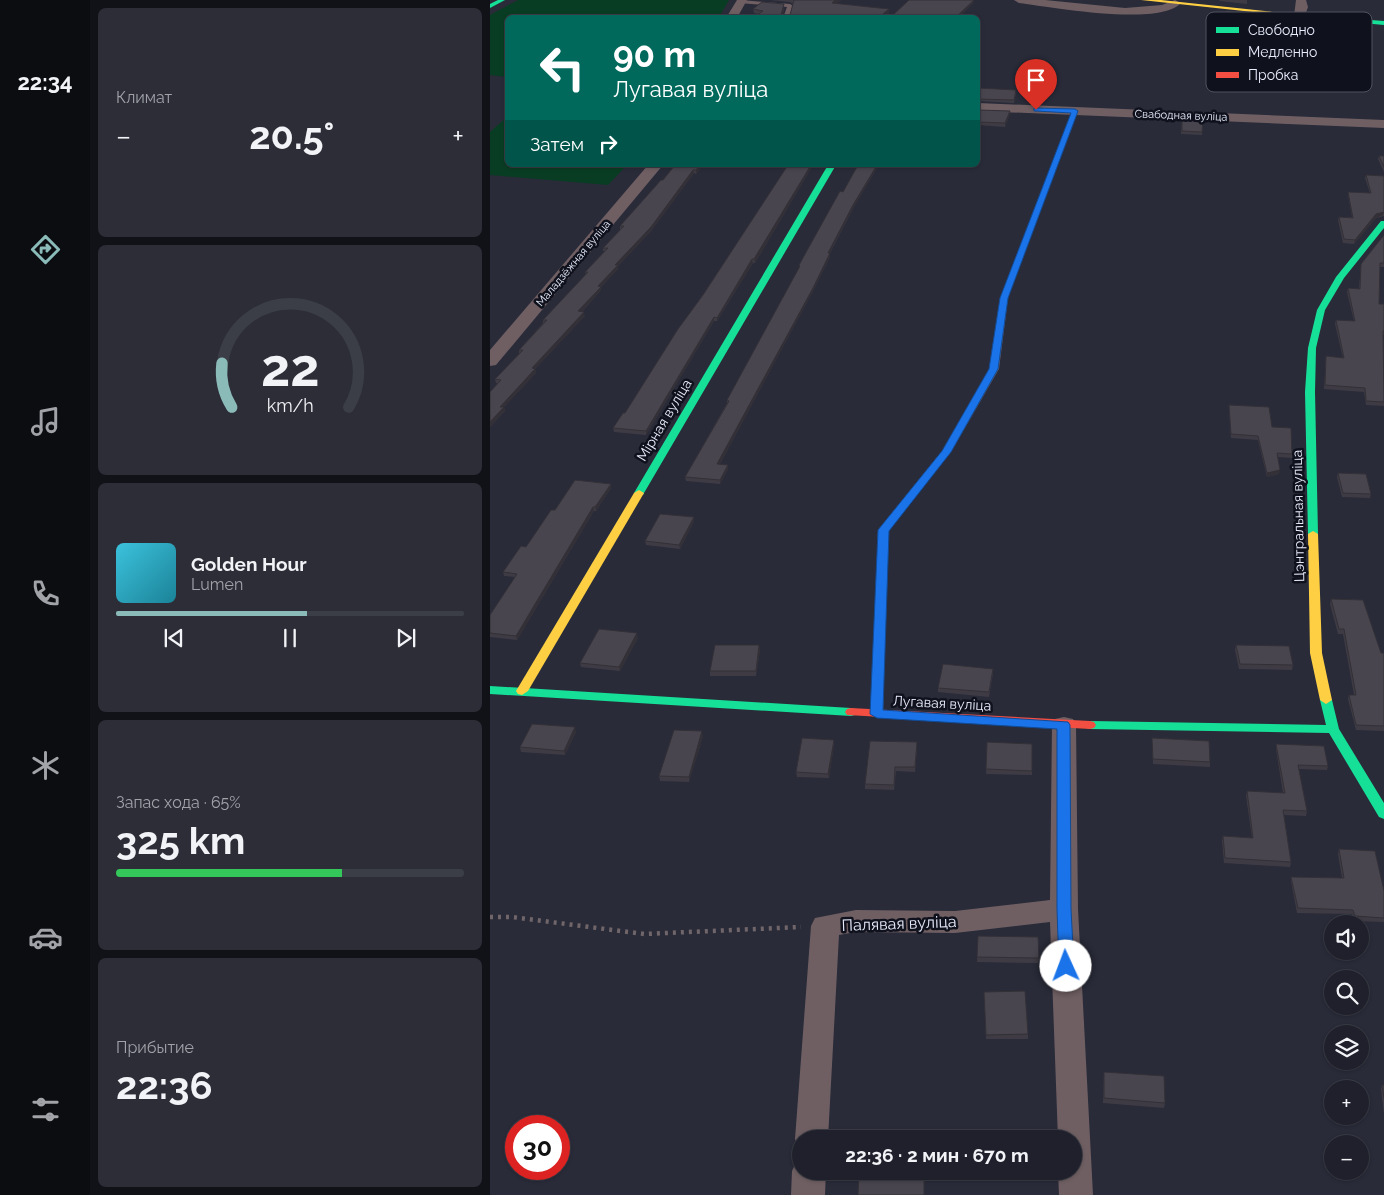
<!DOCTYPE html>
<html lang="ru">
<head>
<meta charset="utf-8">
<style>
	body { margin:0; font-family:Raleway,sans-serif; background:#2c2d37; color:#f1f3f6; height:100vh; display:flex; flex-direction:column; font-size:19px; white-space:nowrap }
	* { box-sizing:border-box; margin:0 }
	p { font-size:16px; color:#a1a3a9 }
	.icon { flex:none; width:28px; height:28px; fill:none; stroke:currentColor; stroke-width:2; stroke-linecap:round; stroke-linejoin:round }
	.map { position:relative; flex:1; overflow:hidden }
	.drawer { display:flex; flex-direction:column; gap:8px; padding:8px; background:#111218; width:400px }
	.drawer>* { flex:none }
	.top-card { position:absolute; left:15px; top:15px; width:475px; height:152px; border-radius:8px; box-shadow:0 1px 4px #0004,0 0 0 1px #3c3e47; background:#00695c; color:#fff; overflow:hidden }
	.controls { position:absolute; left:834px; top:915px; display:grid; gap:10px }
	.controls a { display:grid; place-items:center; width:45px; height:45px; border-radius:50%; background:#1f202b; box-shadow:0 1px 4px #0004,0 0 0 1px #3c3e47; font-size:25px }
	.speed { position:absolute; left:15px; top:1115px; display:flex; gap:10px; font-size:25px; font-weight:700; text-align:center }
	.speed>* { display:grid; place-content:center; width:65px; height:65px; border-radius:50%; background:#1f202b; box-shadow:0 1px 4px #0004,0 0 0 1px #3c3e47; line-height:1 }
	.speed .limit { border:8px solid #d22; background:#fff; color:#111 }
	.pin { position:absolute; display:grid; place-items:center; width:42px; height:42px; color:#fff; margin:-51px -21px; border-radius:50% 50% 50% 0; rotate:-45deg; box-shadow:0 0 5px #0007 }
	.pin .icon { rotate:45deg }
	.me { position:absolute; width:55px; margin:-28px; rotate:358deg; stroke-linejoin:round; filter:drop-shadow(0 0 4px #0008) }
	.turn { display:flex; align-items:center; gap:18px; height:105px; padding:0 25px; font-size:22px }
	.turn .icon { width:65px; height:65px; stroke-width:2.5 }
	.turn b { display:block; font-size:35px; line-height:42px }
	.then { display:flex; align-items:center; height:48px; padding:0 25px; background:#0003; gap:10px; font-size:19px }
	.big { font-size:38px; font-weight:700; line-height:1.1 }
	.drawer .tile { flex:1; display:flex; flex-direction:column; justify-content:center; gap:8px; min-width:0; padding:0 18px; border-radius:8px; background:#2c2d37 }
	.drawer .dial { align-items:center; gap:0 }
	.dial svg { height:130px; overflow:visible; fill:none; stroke:#3c3e47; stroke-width:7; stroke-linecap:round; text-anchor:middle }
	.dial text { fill:#f1f3f6; stroke:none }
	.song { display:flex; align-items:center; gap:15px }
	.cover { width:60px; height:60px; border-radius:8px; background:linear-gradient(135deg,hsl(190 70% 55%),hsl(190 70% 35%)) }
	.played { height:5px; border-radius:2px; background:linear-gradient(90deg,#8bbbb9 55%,#3c3e47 55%) }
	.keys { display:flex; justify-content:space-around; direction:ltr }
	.heat { display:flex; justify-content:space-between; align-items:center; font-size:28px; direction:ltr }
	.charge { height:8px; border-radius:4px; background:linear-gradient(90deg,#34c759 65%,#3c3e47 0) }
	.trip { position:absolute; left:302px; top:1130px; width:290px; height:50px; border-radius:25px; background:#1f202b; box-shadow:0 1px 4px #0004,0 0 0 1px #3c3e47; font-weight:700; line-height:50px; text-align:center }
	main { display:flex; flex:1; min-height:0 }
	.tabs { display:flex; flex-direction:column; width:90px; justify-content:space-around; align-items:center; background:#0c0d11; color:#a1a3a9 }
	.tabs .icon { width:35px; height:35px }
	.tabs .selected { color:#8bbbb9 }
	.tabs b { font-size:22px; color:#f1f3f6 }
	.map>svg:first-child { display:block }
</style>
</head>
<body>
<main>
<nav class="tabs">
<b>22:34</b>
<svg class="icon selected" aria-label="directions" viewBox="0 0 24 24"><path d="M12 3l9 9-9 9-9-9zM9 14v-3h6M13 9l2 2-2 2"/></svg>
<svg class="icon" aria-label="music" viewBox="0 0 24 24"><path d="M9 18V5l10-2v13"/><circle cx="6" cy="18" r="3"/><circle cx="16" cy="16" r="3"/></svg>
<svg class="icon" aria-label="phone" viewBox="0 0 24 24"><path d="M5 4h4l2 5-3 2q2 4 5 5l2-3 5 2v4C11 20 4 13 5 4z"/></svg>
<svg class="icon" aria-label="climate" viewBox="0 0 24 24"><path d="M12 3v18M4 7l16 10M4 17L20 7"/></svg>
<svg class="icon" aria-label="car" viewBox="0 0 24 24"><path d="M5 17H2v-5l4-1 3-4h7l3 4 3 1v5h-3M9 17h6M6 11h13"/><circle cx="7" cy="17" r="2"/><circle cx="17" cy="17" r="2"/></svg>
<svg class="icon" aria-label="filters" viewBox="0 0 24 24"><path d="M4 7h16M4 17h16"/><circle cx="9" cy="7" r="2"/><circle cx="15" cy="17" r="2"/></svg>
</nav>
<section class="drawer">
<div class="tile"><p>Климат</p>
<div class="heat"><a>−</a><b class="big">20.5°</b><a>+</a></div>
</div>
<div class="tile dial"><svg viewBox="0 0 100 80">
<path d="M14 69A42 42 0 1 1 86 69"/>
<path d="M14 69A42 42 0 0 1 8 42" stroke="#8bbbb9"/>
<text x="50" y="56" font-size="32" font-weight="700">22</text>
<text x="50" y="72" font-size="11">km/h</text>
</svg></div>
<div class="tile">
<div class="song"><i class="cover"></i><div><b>Golden Hour</b><p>Lumen</p></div></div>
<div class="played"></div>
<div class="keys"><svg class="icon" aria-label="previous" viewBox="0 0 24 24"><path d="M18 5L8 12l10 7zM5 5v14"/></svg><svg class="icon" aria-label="pause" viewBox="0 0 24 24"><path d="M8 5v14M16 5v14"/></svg><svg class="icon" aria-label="next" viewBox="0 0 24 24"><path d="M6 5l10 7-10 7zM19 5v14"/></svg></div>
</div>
<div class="tile"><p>Запас хода · 65%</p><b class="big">325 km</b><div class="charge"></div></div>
<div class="tile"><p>Прибытие</p><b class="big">22:36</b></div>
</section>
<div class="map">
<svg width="894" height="1195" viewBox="0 0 894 1195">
	<rect width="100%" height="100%" fill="#292b39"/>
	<g fill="#093d23">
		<polygon points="28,0 239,0 229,17 18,18 17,77 0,75 0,15"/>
		<polygon points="17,117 18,165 137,165 118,185 0,175 0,132"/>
	</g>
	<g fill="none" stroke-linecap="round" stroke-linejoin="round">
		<polyline stroke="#70666a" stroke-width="4.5" stroke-dasharray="3 5" stroke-linecap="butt" points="0,917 22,917 154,934 311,927"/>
		<g fill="#6f5f63" fill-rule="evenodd">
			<polygon points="251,0 300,4 303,6 299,18 293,18 297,7 249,3"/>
			<polygon points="583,110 588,111 518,298 509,369 461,452 398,530 393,714 391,717 383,717 381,714 388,530 452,451 499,369 510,298"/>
		</g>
		<g fill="#6f5f63" fill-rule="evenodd">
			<polygon points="247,0 257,0 247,18 236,18"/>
			<path d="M524,0H555L635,8L672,5L685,0L691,3C669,27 561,7 529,3Z"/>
			<polygon points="806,0 816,0 818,7 814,18 810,19 804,16"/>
			<polygon points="488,103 894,120 894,128 488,111"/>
			<polygon points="158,165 173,165 6,365 0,366 0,350"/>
			<polygon points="574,717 583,719 586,725 588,909 603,1195 569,1195 568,1171 584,1171 584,1139 568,1139 560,922 465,933 366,932 349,935 338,1139 311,1139 311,1150 309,1149 305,1139 321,926 325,918 366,910 465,911 560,900 562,725 565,719"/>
			<polygon points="311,1159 311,1171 336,1171 335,1195 301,1195 302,1171 307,1160"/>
		</g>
		<g fill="#16e098" fill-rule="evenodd">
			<polygon points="8,0 15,0 0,8 0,4"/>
			<polygon points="816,15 894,21 894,25 818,18"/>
			<polygon points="338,165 346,165 154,493 153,495 145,495 144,493"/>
			<polygon points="891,221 894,221 894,228 854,278 835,310 826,348 825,392 828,534 823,537 818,534 815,392 818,348 827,310 846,277"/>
			<polygon points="0,686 361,708 365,709 367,712 365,715 361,716 0,694"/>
			<polygon points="836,696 842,700 849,729 894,803 894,819 889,817 839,733 600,729 596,728 594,725 596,722 600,721 836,725 830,700"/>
		</g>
		<g fill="#ffcf43" fill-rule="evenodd">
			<polygon points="651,0 671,0 821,16 818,18"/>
			<polygon points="149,490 154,493 38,691 32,695 28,694 26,691 144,493"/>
			<polygon points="823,531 828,534 832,653 842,700 836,704 830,700 820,653 818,534"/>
		</g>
		<polygon fill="#f24e42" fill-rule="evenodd" points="361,708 600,721 604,722 606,725 604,728 600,729 357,715 355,712 357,709"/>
	</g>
	<g fill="#3f3b44">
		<polygon points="280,0 351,0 346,4 399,14 394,18 263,18 268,14 264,13 263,9 294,9 293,15 300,15 303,4 300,2"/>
		<polygon points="729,0 757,0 757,4 730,1"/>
		<polygon points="484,2 468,18 403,18 403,15"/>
		<polygon points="736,11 766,19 766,22 739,22 735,14"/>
		<polygon points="488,88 526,93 524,103 488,101"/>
		<polygon points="488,107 488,110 520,114 515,127 488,125"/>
		<polygon points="692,118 713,119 712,135 691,134"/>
		<polygon points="889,156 894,156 894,172 888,159"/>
		<polygon points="213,165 206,174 204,173 161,231 128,266 128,269 111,287 111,290 92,312 95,316 45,369 46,373 14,407 15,411 0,427 0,392 8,383 6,383 5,379 30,354 29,353 29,350 53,323 53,320 96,275 95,272 115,251 113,251 113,248 131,230 130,229 130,226 173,180"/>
		<polygon points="298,165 323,165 265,263 263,263 227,321 224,321 156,435 124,432 123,428 135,413"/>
		<polygon points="876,175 894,176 894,216 886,218 864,244 853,243 848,220 849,217 862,217 858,195 858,192 880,193 875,178"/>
		<polygon points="363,209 340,253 340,257 323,291 230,464 238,469 230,484 196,481 195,477 237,403 237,400 309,268 309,265"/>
		<polygon points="894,235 894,267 890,267 889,304 894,304 894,335 893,335 894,406 876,405 874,392 834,389 836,356 853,358 845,324 846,320 864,321 857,292 858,288 869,289 871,264"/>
		<polygon points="739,405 782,427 802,454 802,458 788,457 789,474 777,477 768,440 741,438 739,409"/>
		<polygon points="848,473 881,494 880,498 852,497 847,477"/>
		<polygon points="121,484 121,488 106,511 104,511 27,640 0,637 0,615 25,577 14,576 13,572 36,547"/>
		<polygon points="204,521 190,549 156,545 155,541"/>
		<polygon points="841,599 891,653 894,653 894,731 866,730 858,699 859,695 864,695 853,634 848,634 840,604"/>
		<polygon points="148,638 130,671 91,667 90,663"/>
		<polygon points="269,645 270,650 266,676 220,676 220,671"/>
		<polygon points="746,645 803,665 802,670 749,669 745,650"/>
		<polygon points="503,673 499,697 448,692 448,688"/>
		<polygon points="86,732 75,755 31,752 30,747"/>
		<polygon points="213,736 199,782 170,781 169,776"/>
		<polygon points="662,738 720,762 720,767 663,764"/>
		<polygon points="344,740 344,744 339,778 307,777 306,772"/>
		<polygon points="497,742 542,744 542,775 496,774"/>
		<polygon points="786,744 838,766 837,770 809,769 817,811 816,816 794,815 801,862 800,867 734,863 732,841 733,836 762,838 756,796 757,791 793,793 786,749"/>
		<polygon points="427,747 425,772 406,771 404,790 375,789 375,784"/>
		<polygon points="849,849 894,891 894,922 864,921 862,914 807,913 801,881 801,877 852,878 848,854"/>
		<polygon points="488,936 549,958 548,963 487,962"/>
		<polygon points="494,992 538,1034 538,1039 496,1039"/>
		<polygon points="614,1072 675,1103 674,1108 613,1103"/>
		<polygon points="892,1085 894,1085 894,1114 891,1089"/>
	</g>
	<g fill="#333037">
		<polygon points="345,0 351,0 342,7 342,3"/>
		<polygon points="484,0 484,2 468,18 465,18"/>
		<polygon points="294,4 294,9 292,18 291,15"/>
		<polygon points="399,9 399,14 394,18 388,18"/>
		<polygon points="520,111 520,114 515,127 515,123"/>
		<polygon points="210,165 213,165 206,174 206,170"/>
		<polygon points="321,165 323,165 265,263 264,259"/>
		<polygon points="387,165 389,165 363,209 338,256 338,253 363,205"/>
		<polygon points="203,170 204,173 161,231 128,266 128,269 111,287 111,290 89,315 88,311 125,265"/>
		<polygon points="894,212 893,215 886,218 864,244 865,240 886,214"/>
		<polygon points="340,253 340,257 323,291 228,468 227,464"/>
		<polygon points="262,259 263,263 227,321 227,318"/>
		<polygon points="94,312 95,316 45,369 46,373 14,407 15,411 0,427 0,422 10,407 42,368"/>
		<polygon points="224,317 224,321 156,435 156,431"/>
		<polygon points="238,465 238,469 230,484 230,480"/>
		<polygon points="790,470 789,474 777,477 777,473"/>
		<polygon points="121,484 121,488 106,511 105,507"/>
		<polygon points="103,507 104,511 27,640 26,636"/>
		<polygon points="204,517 204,521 190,549 189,545"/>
		<polygon points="147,633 148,638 130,671 129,667"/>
		<polygon points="269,645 270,650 266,676 266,671"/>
		<polygon points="85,727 86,732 75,755 74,751"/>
		<polygon points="212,731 213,736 199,782 199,777"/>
		<polygon points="344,740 344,744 339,778 338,774"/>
	</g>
	<g fill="#49454f" stroke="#333037">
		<polygon points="304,0 345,0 342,3 399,9 388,18 263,18 273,11 263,9 272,2 294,4 291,15 300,15"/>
		<polygon points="419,0 484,0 465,18 430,18 403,15"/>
		<polygon points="736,11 764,14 766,19 739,19"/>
		<polygon points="488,88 526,90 524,100 488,99"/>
		<polygon points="488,107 488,110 520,111 515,123 488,122"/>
		<polygon points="692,118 713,119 712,132 692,131"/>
		<polygon points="889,156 894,156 894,167"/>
		<polygon points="185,165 210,165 206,170 203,170 161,227 125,265 128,265 108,286 111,287 88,311 94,312 42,368 45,369 10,407 14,407 0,422 0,392 11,380 5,379 33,350 29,350 57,320 53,320 98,272 95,272 118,248 113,248 134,226 130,226 171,180 173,180"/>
		<polygon points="298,165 321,165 264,259 262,259 227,318 224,317 156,431 123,428 133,413 135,413 188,329 213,295"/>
		<polygon points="368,165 387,165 363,205 338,253 340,253 323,288 227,464 238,465 230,480 195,477 239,401 237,400 310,266 309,265 350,191 353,192"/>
		<polygon points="876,175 894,176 894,212 886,214 865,240 854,239 849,217 863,218 858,192 881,193"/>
		<polygon points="894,235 894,263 890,263 889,304 894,304 894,331 893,331 894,402 876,401 875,388 835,385 836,356 854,358 846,320 865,321 858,288 870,289 871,264"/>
		<polygon points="739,405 779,407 782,427 801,428 802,454 787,453 790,470 777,473 768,436 741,434"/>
		<polygon points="848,473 876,474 881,494 853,493"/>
		<polygon points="85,480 121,484 105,507 103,507 26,636 0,633 0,615 27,574 13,572 31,546 36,547 61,510 65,510"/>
		<polygon points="170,514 204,517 189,545 155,541"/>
		<polygon points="841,599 873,600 891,653 894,653 894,726 866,725 859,695 866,695 854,629 849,629"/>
		<polygon points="109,629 147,633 129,667 90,663"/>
		<polygon points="225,645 269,645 266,671 220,671"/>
		<polygon points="746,645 799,646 803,665 750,664"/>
		<polygon points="453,664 503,669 499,692 448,688"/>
		<polygon points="42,724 85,727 74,751 30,747"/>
		<polygon points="184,730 212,731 199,777 169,776"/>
		<polygon points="312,738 344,740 338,774 306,772"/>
		<polygon points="662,738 719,741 720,762 663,759"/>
		<polygon points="380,741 427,742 425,767 405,767 404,785 375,784"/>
		<polygon points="497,742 542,744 542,771 496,769"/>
		<polygon points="786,744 834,746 838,766 808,765 817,811 793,810 801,862 735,858 733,836 763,838 757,791 795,793"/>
		<polygon points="849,849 885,851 894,891 894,918 865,916 863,910 808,908 801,877 854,878"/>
		<polygon points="488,936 548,937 549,958 487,957"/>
		<polygon points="535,991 538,1034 496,1035 494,992"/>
		<polygon points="614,1072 674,1076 675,1103 614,1098"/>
		<polygon points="892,1085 894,1085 894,1098"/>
		<polygon points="369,1171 434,1171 434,1195 368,1195"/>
	</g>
	<polygon fill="#1a73e8" stroke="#114b97" points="544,108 585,109 588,111 518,298 508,369 461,452 399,531 393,710 578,722 580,725 581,909 584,966 582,970 576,972 571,970 569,966 567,909 567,729 387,718 380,714 388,530 452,451 499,369 510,298 581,113 546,111 544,111"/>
	<g text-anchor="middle" stroke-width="5" stroke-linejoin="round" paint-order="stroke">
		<g font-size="11" fill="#e8ecfd" stroke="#0f111c">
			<text transform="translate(691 115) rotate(2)" y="4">Свабодная вуліца</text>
			<text transform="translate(83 263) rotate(-50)" y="4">Маладзёжная вуліца</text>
		</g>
		<g font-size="14" fill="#e8ecfd" stroke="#0f111c">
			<text transform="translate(174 420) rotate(-59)" y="5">Мірная вуліца</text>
			<text transform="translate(808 516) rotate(-91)" y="5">Цэнтральная вуліца</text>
			<text transform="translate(452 703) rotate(3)" y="5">Лугавая вуліца</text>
		</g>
		<g font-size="16" fill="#e8ecfd" stroke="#0f111c">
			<text transform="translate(409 923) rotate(-2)" y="6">Палявая вуліца</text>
		</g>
	</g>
	<rect x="716" y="12" width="166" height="80" rx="8" fill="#0f111c" stroke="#505360" stroke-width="1"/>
	<rect x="726" y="27" width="23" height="6" fill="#16e098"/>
	<rect x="726" y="49" width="23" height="7" fill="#ffcf43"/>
	<rect x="726" y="72" width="23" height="6" fill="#f24e42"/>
	<g font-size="14" fill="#e8ecfd">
		<text x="758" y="35">Свободно</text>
		<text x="758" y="57">Медленно</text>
		<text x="758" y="80">Пробка</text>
	</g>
</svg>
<div class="controls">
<a><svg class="icon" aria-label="sound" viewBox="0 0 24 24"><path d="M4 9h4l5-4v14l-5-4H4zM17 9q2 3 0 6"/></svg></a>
<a><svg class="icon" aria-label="search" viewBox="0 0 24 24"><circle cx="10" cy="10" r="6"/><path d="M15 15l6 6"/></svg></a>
<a><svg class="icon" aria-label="layers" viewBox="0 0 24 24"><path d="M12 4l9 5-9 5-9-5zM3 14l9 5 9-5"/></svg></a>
<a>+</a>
<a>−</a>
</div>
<div class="speed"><div class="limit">30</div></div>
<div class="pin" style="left:546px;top:110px;background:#d93025"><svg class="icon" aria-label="arrive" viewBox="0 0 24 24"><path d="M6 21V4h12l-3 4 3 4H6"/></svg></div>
<svg class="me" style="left:576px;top:966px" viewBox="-20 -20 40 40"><circle r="19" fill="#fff"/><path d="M0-13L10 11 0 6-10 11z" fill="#1a73e8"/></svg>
<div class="trip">22:36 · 2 мин · 670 m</div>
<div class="top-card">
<div class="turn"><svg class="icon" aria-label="left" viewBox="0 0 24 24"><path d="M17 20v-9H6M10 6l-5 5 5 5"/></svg><div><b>90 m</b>Лугавая вуліца</div></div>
<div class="then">Затем<svg class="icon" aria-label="right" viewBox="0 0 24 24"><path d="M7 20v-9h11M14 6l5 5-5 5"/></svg></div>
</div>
</div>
</main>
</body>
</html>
